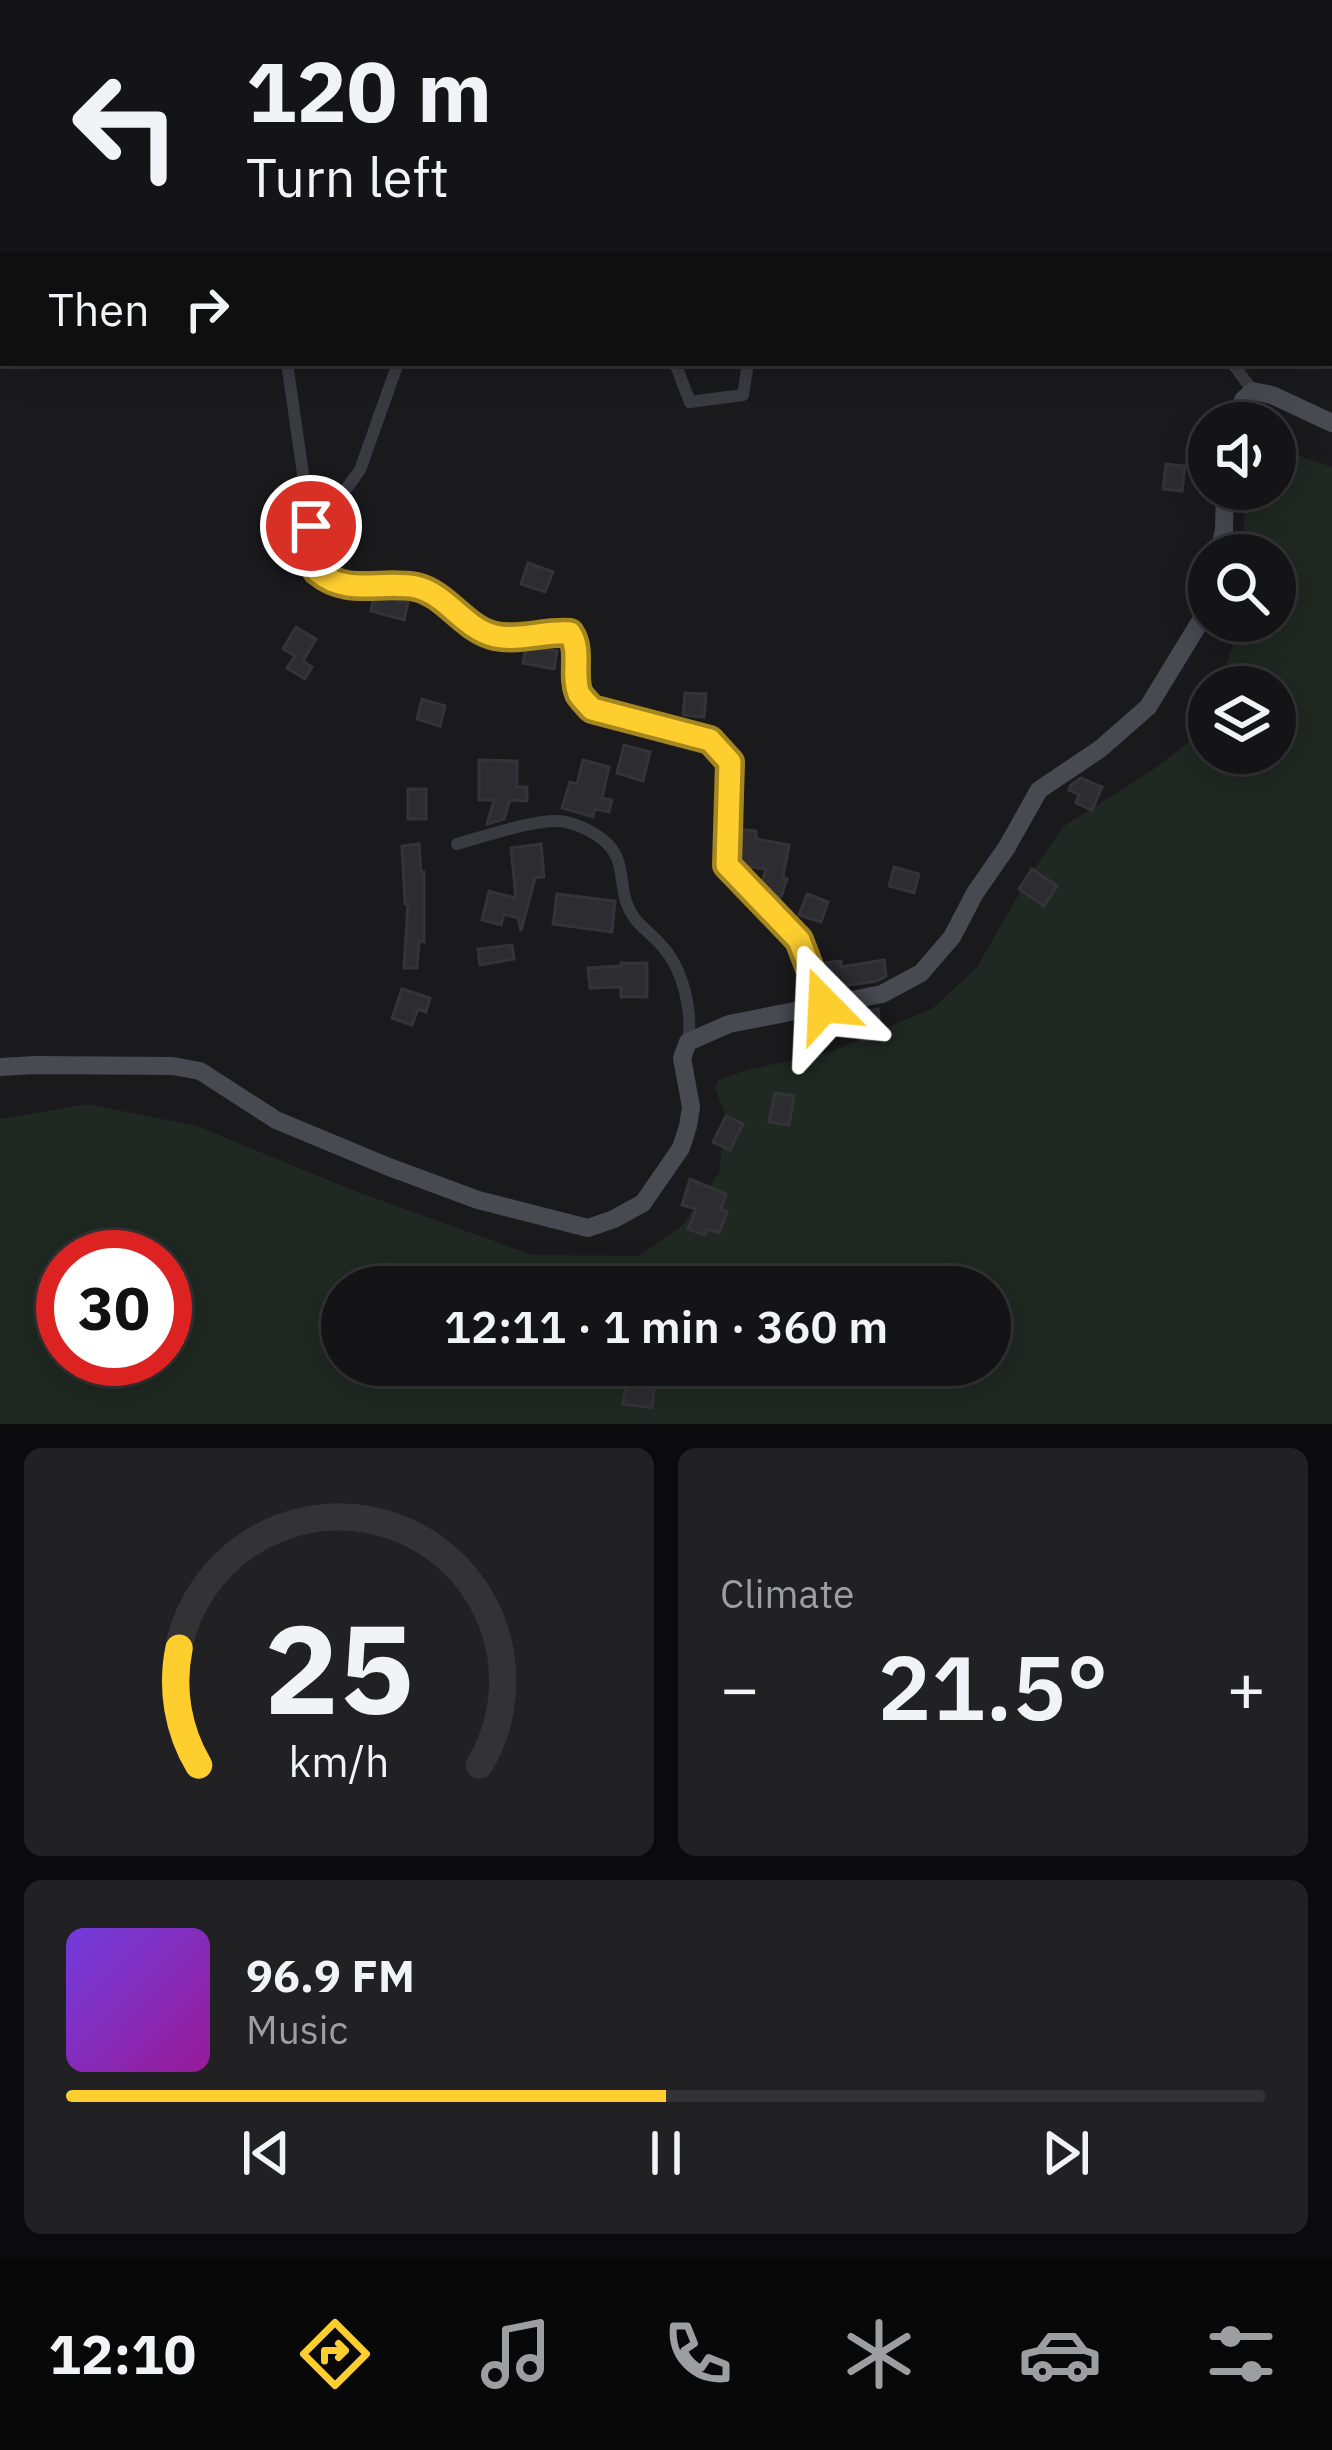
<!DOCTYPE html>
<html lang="en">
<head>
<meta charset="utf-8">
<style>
	body { margin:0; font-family:"IBM Plex Sans",sans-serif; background:#212022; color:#f1f3f6; height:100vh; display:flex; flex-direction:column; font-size:45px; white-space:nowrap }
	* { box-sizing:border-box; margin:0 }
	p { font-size:39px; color:#9d9ea0 }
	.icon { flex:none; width:66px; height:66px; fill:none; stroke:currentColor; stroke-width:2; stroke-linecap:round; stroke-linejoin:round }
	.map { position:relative; height:1424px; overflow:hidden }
	.side { display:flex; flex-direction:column; gap:24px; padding:24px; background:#0b0a0c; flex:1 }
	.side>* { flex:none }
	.guide { position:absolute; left:0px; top:0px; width:1332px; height:366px; box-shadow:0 6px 30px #0003,0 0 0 3px #333234; background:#141315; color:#f1f3f6; overflow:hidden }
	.buttons { position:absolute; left:1188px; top:402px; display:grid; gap:24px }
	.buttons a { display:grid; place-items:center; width:108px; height:108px; border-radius:50%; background:#141315; box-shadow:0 6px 30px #0003,0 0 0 3px #333234; font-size:60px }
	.speed { position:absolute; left:36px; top:1230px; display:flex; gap:24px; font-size:60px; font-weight:700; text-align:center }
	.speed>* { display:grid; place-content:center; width:156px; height:156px; border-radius:50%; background:#141315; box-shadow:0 6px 30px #0003,0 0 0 3px #333234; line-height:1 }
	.speed .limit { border:18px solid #d22; background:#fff; color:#111 }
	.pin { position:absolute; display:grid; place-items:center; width:102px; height:102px; color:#fff; margin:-51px; border:6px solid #fff; border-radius:50%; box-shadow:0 3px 12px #0007 }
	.me { position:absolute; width:132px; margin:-66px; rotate:339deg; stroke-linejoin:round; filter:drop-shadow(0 0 9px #0008) }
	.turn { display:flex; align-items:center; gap:42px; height:252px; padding:0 48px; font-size:54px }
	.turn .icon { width:156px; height:156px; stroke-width:2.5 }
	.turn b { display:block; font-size:84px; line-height:102px }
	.then { display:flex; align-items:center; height:114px; padding:0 48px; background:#0003; gap:24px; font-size:45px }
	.big { font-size:90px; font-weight:600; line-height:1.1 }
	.side .widget { flex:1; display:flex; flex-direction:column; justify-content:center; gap:18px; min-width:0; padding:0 42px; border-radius:18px; background:#212022 }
	.side .dial { align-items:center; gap:0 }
	.dial svg { height:312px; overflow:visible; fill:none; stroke:#333234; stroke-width:7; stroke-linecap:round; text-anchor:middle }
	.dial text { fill:#f1f3f6; stroke:none }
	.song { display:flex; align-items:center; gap:36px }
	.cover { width:144px; height:144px; border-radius:18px; background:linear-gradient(135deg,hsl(260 70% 55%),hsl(300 70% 35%)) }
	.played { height:12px; border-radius:6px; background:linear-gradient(90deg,#fece2f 50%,#333234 50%) }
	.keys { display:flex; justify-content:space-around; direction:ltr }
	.heat { display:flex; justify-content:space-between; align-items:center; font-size:66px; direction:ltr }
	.side .tiles { flex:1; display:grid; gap:24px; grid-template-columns:1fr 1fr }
	.widget:last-child { grid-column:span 2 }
	.trip { position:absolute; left:321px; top:1266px; width:690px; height:120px; border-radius:60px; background:#141315; box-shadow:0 6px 30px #0003,0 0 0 3px #333234; font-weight:600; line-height:120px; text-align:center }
	.dock { display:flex; height:192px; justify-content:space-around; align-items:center; background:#080808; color:#9d9ea0 }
	.dock .icon { width:84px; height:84px }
	.dock .current { color:#fece2f }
	.dock b { font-size:54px; color:#f1f3f6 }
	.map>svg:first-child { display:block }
</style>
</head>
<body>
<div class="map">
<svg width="1332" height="1424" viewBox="0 0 1332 1424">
	<rect width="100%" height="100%" fill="#1a191c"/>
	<path fill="#1f2821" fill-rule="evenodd" d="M1275,448L1332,467V1424H0V1119L87,1104L197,1126L355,1191L533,1255L638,1256L683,1225L719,1173L725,1114L715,1088L719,1080L746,1070L830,1052L933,1008L977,967L1030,875L1064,826L1151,771L1198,735L1209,708V753H1275V687H1217L1233,646L1236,621H1275V555H1242L1246,489H1275ZM63,1257H165V1359H63ZM342,1287H990V1365H342Z"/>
	<g fill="#2d2c30" stroke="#343338" stroke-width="3">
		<polygon points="1166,464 1185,466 1182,491 1163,489"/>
		<polygon points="1237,533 1259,536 1257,555 1232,555"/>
		<polygon points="528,563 553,572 545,592 521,584"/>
		<polygon points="374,596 408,602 404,620 371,611"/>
		<polygon points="296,627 316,639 303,661 312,667 305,679 287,668 295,656 283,649"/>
		<polygon points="526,647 557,651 554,669 523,663"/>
		<polygon points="685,693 706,694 704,717 683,715"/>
		<polygon points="422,699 445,706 440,726 417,719"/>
		<polygon points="624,745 650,752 643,781 617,773"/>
		<polygon points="479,760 517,761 517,787 527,787 527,801 510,800 504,819 487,824 494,800 479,800"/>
		<polygon points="583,760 609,767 602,798 612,800 609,812 595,809 593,817 562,808 570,782 577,784"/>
		<polygon points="1081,778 1102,787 1092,810 1076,803 1079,795 1069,790 1071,785"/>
		<rect x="408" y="789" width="18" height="30"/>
		<polygon points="738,829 756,831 756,839 789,845 783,877 787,879 781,897 768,893 761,885 766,869 743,866 738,861"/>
		<polygon points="419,844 421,872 424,872 424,942 419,941 417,968 404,968 408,904 405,904 402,846"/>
		<polygon points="541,844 544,877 535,878 521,931 518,918 504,914 501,925 482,920 489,891 516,898 511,848"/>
		<polygon points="894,867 919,874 914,893 889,886"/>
		<polygon points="1032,869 1057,886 1044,906 1019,889"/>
		<polygon points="557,894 615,901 612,932 553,924"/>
		<polygon points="807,894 828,902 821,922 799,915"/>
		<polygon points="512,945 514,959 480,965 478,949"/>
		<polygon points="884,960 886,976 877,981 829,988 825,963 841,961 841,967"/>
		<polygon points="621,963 647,963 647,997 621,997 621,987 590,988 588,968 621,966"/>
		<polygon points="402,989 430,998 426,1012 418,1009 412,1025 392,1018"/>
		<polygon points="878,1009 881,1038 862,1040 860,1012"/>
		<polygon points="775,1093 794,1096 789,1125 769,1122"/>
		<polygon points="726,1116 743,1124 730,1150 713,1142"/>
		<polygon points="690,1179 726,1194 721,1209 727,1212 719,1233 708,1229 705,1235 688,1229 696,1209 682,1205"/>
		<polygon points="640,1365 657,1365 652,1408 623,1404 627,1373 638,1375"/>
	</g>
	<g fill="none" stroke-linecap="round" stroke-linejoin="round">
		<polyline stroke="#37373c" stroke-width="12" stroke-dasharray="12 6" stroke-linecap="butt" points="192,0 193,3"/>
		<g stroke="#3a3a41" stroke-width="12">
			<polyline points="1329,99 1332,100"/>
			<path d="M287,363L317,571C348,597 380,580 416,587C447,594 464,629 495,636C520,642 545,631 570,633C582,651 571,674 579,694C580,696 590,707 593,709L710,740L729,762L727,865L798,940L824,1005"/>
			<polyline points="675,363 690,402 743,395 748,363"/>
			<polyline points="1232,363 1253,391"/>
			<polyline points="311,526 338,500 360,470 398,363"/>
			<path d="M457,844C483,837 543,816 566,822C585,827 609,838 617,858C625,879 619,898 636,920C643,929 654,936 662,946C683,969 693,1011 688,1042"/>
		</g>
		<g stroke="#484951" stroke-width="18">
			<polyline points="1233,423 1243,400 1253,391 1272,395 1332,423"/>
			<polyline points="1218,555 1224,530 1225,489"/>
			<polyline points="0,1067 35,1065 173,1066 200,1071 276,1120 389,1167 478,1200 588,1228 614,1219 643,1203 681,1148 688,1126 691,1107 682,1058 688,1042 729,1024 882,994 921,973 952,937 975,893 1007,847 1039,790 1100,749 1148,707 1206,612 1209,599"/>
		</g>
		<defs>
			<g id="rail">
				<polyline points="181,3 186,0"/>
				<polyline points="228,3 234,0"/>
				<polyline points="0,98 3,96"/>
				<polyline points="0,118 3,116"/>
			</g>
		</defs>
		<use href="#rail" stroke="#4d4e56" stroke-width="9"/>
		<use href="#rail" stroke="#151417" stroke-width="4.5" stroke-dasharray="14" stroke-linecap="butt"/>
	</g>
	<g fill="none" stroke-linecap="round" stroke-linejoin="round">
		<defs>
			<path id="route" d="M311,526L317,571C348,597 380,580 416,587C447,594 464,629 495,636C520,641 545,631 570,633C582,651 571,674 579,694C580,696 590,707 592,709L710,740L730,762L727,865L799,940L824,1005"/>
		</defs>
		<use href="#route" stroke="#a5861f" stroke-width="30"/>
		<use href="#route" stroke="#fece2f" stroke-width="21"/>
	</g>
</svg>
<div class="buttons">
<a><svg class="icon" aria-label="sound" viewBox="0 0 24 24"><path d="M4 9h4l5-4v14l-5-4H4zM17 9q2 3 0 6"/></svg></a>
<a><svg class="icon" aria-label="search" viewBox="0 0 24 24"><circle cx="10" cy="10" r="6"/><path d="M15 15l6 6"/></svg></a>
<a><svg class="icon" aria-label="layers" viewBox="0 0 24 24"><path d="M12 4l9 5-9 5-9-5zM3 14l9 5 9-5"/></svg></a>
</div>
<div class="speed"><div class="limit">30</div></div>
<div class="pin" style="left:311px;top:526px;background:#d93025"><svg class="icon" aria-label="arrive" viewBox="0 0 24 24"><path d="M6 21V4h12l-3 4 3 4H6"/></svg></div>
<svg class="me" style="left:824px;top:1005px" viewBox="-20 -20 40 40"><path d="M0-17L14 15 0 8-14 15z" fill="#fece2f" stroke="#fff" stroke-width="4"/></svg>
<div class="trip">12:11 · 1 min · 360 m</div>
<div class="guide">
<div class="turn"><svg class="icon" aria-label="left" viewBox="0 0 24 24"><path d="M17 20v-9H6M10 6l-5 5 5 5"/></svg><div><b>120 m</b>Turn left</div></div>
<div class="then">Then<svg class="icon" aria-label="right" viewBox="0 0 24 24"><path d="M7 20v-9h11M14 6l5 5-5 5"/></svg></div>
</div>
</div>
<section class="side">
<div class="tiles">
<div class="widget dial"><svg viewBox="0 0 100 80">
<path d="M14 69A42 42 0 1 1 86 69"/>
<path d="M14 69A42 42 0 0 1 9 39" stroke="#fece2f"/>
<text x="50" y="56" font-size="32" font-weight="700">25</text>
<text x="50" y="72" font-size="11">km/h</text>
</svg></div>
<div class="widget"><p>Climate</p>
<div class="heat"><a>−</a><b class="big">21.5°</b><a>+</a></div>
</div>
<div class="widget">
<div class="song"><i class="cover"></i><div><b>96.9 FM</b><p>Music</p></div></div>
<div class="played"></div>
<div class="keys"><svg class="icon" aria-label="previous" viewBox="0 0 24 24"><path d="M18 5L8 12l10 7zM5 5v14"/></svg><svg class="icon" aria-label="pause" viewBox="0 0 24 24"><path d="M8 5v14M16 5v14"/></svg><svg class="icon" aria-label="next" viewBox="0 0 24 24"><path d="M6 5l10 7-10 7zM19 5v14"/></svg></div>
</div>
</div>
</section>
<nav class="dock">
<b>12:10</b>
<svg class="icon current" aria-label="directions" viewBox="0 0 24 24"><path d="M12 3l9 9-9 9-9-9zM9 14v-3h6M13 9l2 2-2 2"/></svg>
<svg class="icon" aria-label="music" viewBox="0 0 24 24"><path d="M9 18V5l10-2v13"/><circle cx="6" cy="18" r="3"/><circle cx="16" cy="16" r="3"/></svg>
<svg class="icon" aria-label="phone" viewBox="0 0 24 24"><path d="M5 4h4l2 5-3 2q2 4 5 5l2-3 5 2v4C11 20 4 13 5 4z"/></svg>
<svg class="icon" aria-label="climate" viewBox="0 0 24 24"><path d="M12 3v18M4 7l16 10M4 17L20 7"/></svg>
<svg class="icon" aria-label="car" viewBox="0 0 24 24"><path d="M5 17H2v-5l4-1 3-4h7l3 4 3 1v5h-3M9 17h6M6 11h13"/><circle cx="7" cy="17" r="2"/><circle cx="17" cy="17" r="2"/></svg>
<svg class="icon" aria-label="filters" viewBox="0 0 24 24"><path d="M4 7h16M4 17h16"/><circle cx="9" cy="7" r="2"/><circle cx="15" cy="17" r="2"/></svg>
</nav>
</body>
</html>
